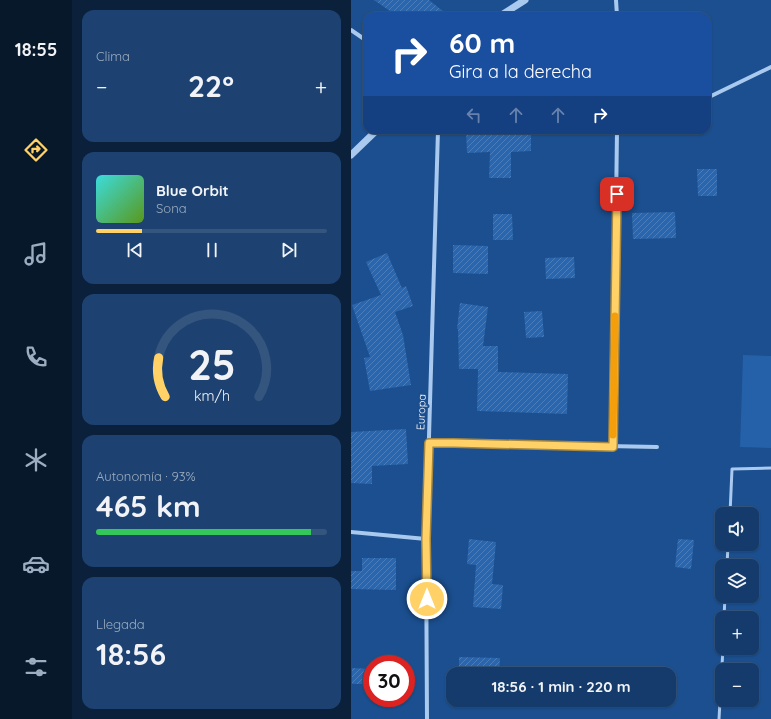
<!DOCTYPE html>
<html lang="es">
<head>
<meta charset="utf-8">
<style>
	body { margin:0; font-family:Quicksand,sans-serif; background:#1d4271; color:#f1f3f6; height:100vh; display:flex; flex-direction:column; font-size:15px; white-space:nowrap }
	* { box-sizing:border-box; margin:0 }
	p { font-size:13px; color:#9dadc1 }
	.icon { flex:none; width:22px; height:22px; fill:none; stroke:currentColor; stroke-width:2; stroke-linecap:round; stroke-linejoin:round }
	.map { position:relative; flex:1; overflow:hidden }
	.drawer { display:flex; flex-direction:column; gap:10px; padding:10px; background:#0b203b; width:279px }
	.drawer>* { flex:none }
	.top-card { position:absolute; left:12px; top:12px; width:348px; height:122px; border-radius:12px; box-shadow:0 1px 3px #0004,0 0 0 1px #33557e; background:#1a4fa0; color:#fff; overflow:hidden }
	.buttons { position:absolute; left:364px; top:507px; display:grid; gap:8px }
	.buttons a { display:grid; place-items:center; width:44px; height:44px; border-radius:8px; background:#143b6b; box-shadow:0 1px 3px #0004,0 0 0 1px #33557e; font-size:20px }
	.speed { position:absolute; left:12px; top:655px; display:flex; gap:8px; font-size:20px; font-weight:700; text-align:center }
	.speed>* { display:grid; place-content:center; width:52px; height:52px; border-radius:50%; background:#143b6b; box-shadow:0 1px 3px #0004,0 0 0 1px #33557e; line-height:1 }
	.speed .limit { border:6px solid #d22; background:#fff; color:#111 }
	.pin { position:absolute; display:grid; place-items:center; width:34px; height:34px; color:#fff; margin:-17px; border-radius:8px; box-shadow:0 2px 6px #0006 }
	.me { position:absolute; width:44px; margin:-22px; rotate:0deg; stroke-linejoin:round; filter:drop-shadow(0 0 3px #0008) }
	.turn { display:flex; align-items:center; gap:14px; height:84px; padding:0 20px; font-size:18px }
	.turn .icon { width:52px; height:52px; stroke-width:2.5 }
	.turn b { display:block; font-size:28px; line-height:34px }
	.lanes { display:flex; align-items:center; height:38px; padding:0 20px; background:#0003; justify-content:center; gap:20px; direction:ltr }
	.lanes .off { opacity:.35 }
	.big { font-size:30px; font-weight:700; line-height:1.1 }
	.drawer .widget { flex:1; display:flex; flex-direction:column; justify-content:center; gap:6px; min-width:0; padding:0 14px; border-radius:12px; background:#1d4271 }
	.drawer .dial { align-items:center; gap:0 }
	.dial svg { height:104px; overflow:visible; fill:none; stroke:#33557e; stroke-width:7; stroke-linecap:round; text-anchor:middle }
	.dial text { fill:#f1f3f6; stroke:none }
	.song { display:flex; align-items:center; gap:12px }
	.cover { width:48px; height:48px; border-radius:6px; background:linear-gradient(135deg,hsl(180 70% 55%),hsl(90 70% 35%)) }
	.played { height:4px; border-radius:2px; background:linear-gradient(90deg,#ffd166 20%,#33557e 20%) }
	.keys { display:flex; justify-content:space-around; direction:ltr }
	.heat { display:flex; justify-content:space-between; align-items:center; font-size:22px; direction:ltr }
	.charge { height:6px; border-radius:3px; background:linear-gradient(90deg,#34c759 93%,#33557e 0) }
	.trip { position:absolute; left:95px; top:667px; width:230px; height:40px; border-radius:12px; background:#143b6b; box-shadow:0 1px 3px #0004,0 0 0 1px #33557e; font-weight:700; line-height:40px; text-align:center }
	main { display:flex; flex:1; min-height:0 }
	.tab-bar { display:flex; flex-direction:column; width:72px; justify-content:space-around; align-items:center; background:#08182b; color:#9dadc1 }
	.tab-bar .icon { width:28px; height:28px }
	.tab-bar .selected { color:#ffd166 }
	.tab-bar b { font-size:18px; color:#f1f3f6 }
	.map>svg:first-child { display:block }
</style>
</head>
<body>
<main>
<nav class="tab-bar">
<b>18:55</b>
<svg class="icon selected" aria-label="directions" viewBox="0 0 24 24"><path d="M12 3l9 9-9 9-9-9zM9 14v-3h6M13 9l2 2-2 2"/></svg>
<svg class="icon" aria-label="music" viewBox="0 0 24 24"><path d="M9 18V5l10-2v13"/><circle cx="6" cy="18" r="3"/><circle cx="16" cy="16" r="3"/></svg>
<svg class="icon" aria-label="phone" viewBox="0 0 24 24"><path d="M5 4h4l2 5-3 2q2 4 5 5l2-3 5 2v4C11 20 4 13 5 4z"/></svg>
<svg class="icon" aria-label="climate" viewBox="0 0 24 24"><path d="M12 3v18M4 7l16 10M4 17L20 7"/></svg>
<svg class="icon" aria-label="car" viewBox="0 0 24 24"><path d="M5 17H2v-5l4-1 3-4h7l3 4 3 1v5h-3M9 17h6M6 11h13"/><circle cx="7" cy="17" r="2"/><circle cx="17" cy="17" r="2"/></svg>
<svg class="icon" aria-label="filters" viewBox="0 0 24 24"><path d="M4 7h16M4 17h16"/><circle cx="9" cy="7" r="2"/><circle cx="15" cy="17" r="2"/></svg>
</nav>
<section class="drawer">
<div class="widget"><p>Clima</p>
<div class="heat"><a>−</a><b class="big">22°</b><a>+</a></div>
</div>
<div class="widget">
<div class="song"><i class="cover"></i><div><b>Blue Orbit</b><p>Sona</p></div></div>
<div class="played"></div>
<div class="keys"><svg class="icon" aria-label="previous" viewBox="0 0 24 24"><path d="M18 5L8 12l10 7zM5 5v14"/></svg><svg class="icon" aria-label="pause" viewBox="0 0 24 24"><path d="M8 5v14M16 5v14"/></svg><svg class="icon" aria-label="next" viewBox="0 0 24 24"><path d="M6 5l10 7-10 7zM19 5v14"/></svg></div>
</div>
<div class="widget dial"><svg viewBox="0 0 100 80">
<path d="M14 69A42 42 0 1 1 86 69"/>
<path d="M14 69A42 42 0 0 1 9 39" stroke="#ffd166"/>
<text x="50" y="56" font-size="32" font-weight="700">25</text>
<text x="50" y="72" font-size="11">km/h</text>
</svg></div>
<div class="widget"><p>Autonomía · 93%</p><b class="big">465 km</b><div class="charge"></div></div>
<div class="widget"><p>Llegada</p><b class="big">18:56</b></div>
</section>
<div class="map">
<svg width="420" height="719" viewBox="0 0 420 719">
	<defs>
		<pattern id="building-hatch" width="6" height="6" patternUnits="userSpaceOnUse"><rect width="6" height="6" fill="#2a66ad"/><path d="M-1 1l2-2M0 6l6-6M5 7l2-2" fill="none" stroke="#4a7db9"/></pattern>
	</defs>
	<rect width="100%" height="100%" fill="#1b4f8f"/>
	<polygon fill="#2461a8" points="392,355 420,356 420,448 389,447"/>
	<g fill="url(#building-hatch)">
		<polygon points="23,0 78,0 98,16 46,16"/>
		<polygon points="115,130 180,130 180,151 160,152 160,178 138,178 139,152 116,153"/>
		<polygon points="346,169 366,169 366,196 347,196"/>
		<polygon points="324,212 325,238 282,239 281,213"/>
		<polygon points="142,214 161,214 162,240 142,240"/>
		<polygon points="102,245 137,246 137,274 102,273"/>
		<polygon points="36,253 51,288 55,286 62,306 44,312 52,335 60,385 19,391 13,358 19,357 1,305 30,295 15,262"/>
		<polygon points="223,257 224,278 195,279 194,258"/>
		<polygon points="109,303 137,307 132,346 147,346 147,372 217,374 216,414 126,411 127,369 108,369 107,329 106,329"/>
		<polygon points="191,311 193,337 175,338 173,312"/>
		<polygon points="55,429 57,464 21,466 21,484 0,483 0,432"/>
		<polygon points="118,539 145,542 141,584 152,585 150,609 122,607 125,565 116,564"/>
		<polygon points="327,539 343,540 340,569 324,567"/>
		<polygon points="11,558 45,558 45,590 0,589 0,571 11,571"/>
		<polygon points="108,657 149,658 148,674 108,674"/>
		<polygon points="1,668 21,669 21,684 1,684"/>
	</g>
	<g fill="none" stroke-linecap="round" stroke-linejoin="round">
		<g stroke="#a9c9ee" stroke-width="3">
			<polyline points="379,514 381,469 420,468"/>
			<polyline points="376,566 377,544"/>
			<polyline points="373,618 374,596"/>
			<polyline points="368,719 372,648"/>
		</g>
		<g stroke="#a9c9ee" stroke-width="4">
			<polyline points="265,0 266,16"/>
			<polyline points="0,30 16,41"/>
			<polyline points="356,98 420,67"/>
			<polyline points="78,443 103,443 306,447"/>
			<polyline points="262,447 266,130"/>
			<polyline points="0,532 75,539"/>
			<polyline points="76,719 75,539 87,130"/>
		</g>
		<g stroke="#a9c9ee" stroke-width="7">
			<polyline points="149,16 174,0"/>
			<polyline points="0,155 26,130"/>
		</g>
	</g>
	<g fill="none" stroke-linecap="round" stroke-linejoin="round">
		<defs>
			<polyline id="route" points="76,599 75,539 78,443 103,443 262,447 266,194"/>
		</defs>
		<use href="#route" stroke="#a68842" stroke-width="10"/>
		<use href="#route" stroke="#ffd166" stroke-width="7"/>
		<polyline stroke="#f59e0b" stroke-width="7" points="262,435 264,316"/>
	</g>
	<g text-anchor="middle" stroke-width="4" stroke-linejoin="round" paint-order="stroke">
		<g font-size="11" fill="#fff" stroke="#1b4f8f">
			<text transform="translate(70 412) rotate(-88)" y="4">Europa</text>
		</g>
	</g>
</svg>
<div class="buttons">
<a><svg class="icon" aria-label="sound" viewBox="0 0 24 24"><path d="M4 9h4l5-4v14l-5-4H4zM17 9q2 3 0 6"/></svg></a>
<a><svg class="icon" aria-label="layers" viewBox="0 0 24 24"><path d="M12 4l9 5-9 5-9-5zM3 14l9 5 9-5"/></svg></a>
<a>+</a>
<a>−</a>
</div>
<div class="speed"><div class="limit">30</div></div>
<div class="pin" style="left:266px;top:194px;background:#d93025"><svg class="icon" aria-label="arrive" viewBox="0 0 24 24"><path d="M6 21V4h12l-3 4 3 4H6"/></svg></div>
<svg class="me" style="left:76px;top:599px" viewBox="-20 -20 40 40"><circle r="17" fill="#ffd166" stroke="#fff" stroke-width="3"/><path d="M0-11L8 9 0 5-8 9z" fill="#fff"/></svg>
<div class="trip">18:56 · 1 min · 220 m</div>
<div class="top-card">
<div class="turn"><svg class="icon" aria-label="right" viewBox="0 0 24 24"><path d="M7 20v-9h11M14 6l5 5-5 5"/></svg><div><b>60 m</b>Gira a la derecha</div></div>
<div class="lanes"><svg class="icon off" aria-label="left" viewBox="0 0 24 24"><path d="M17 20v-9H6M10 6l-5 5 5 5"/></svg><svg class="icon off" aria-label="ahead" viewBox="0 0 24 24"><path d="M12 20V5M6 11l6-6 6 6"/></svg><svg class="icon off" aria-label="ahead" viewBox="0 0 24 24"><path d="M12 20V5M6 11l6-6 6 6"/></svg><svg class="icon" aria-label="right" viewBox="0 0 24 24"><path d="M7 20v-9h11M14 6l5 5-5 5"/></svg></div>
</div>
</div>
</main>
</body>
</html>
